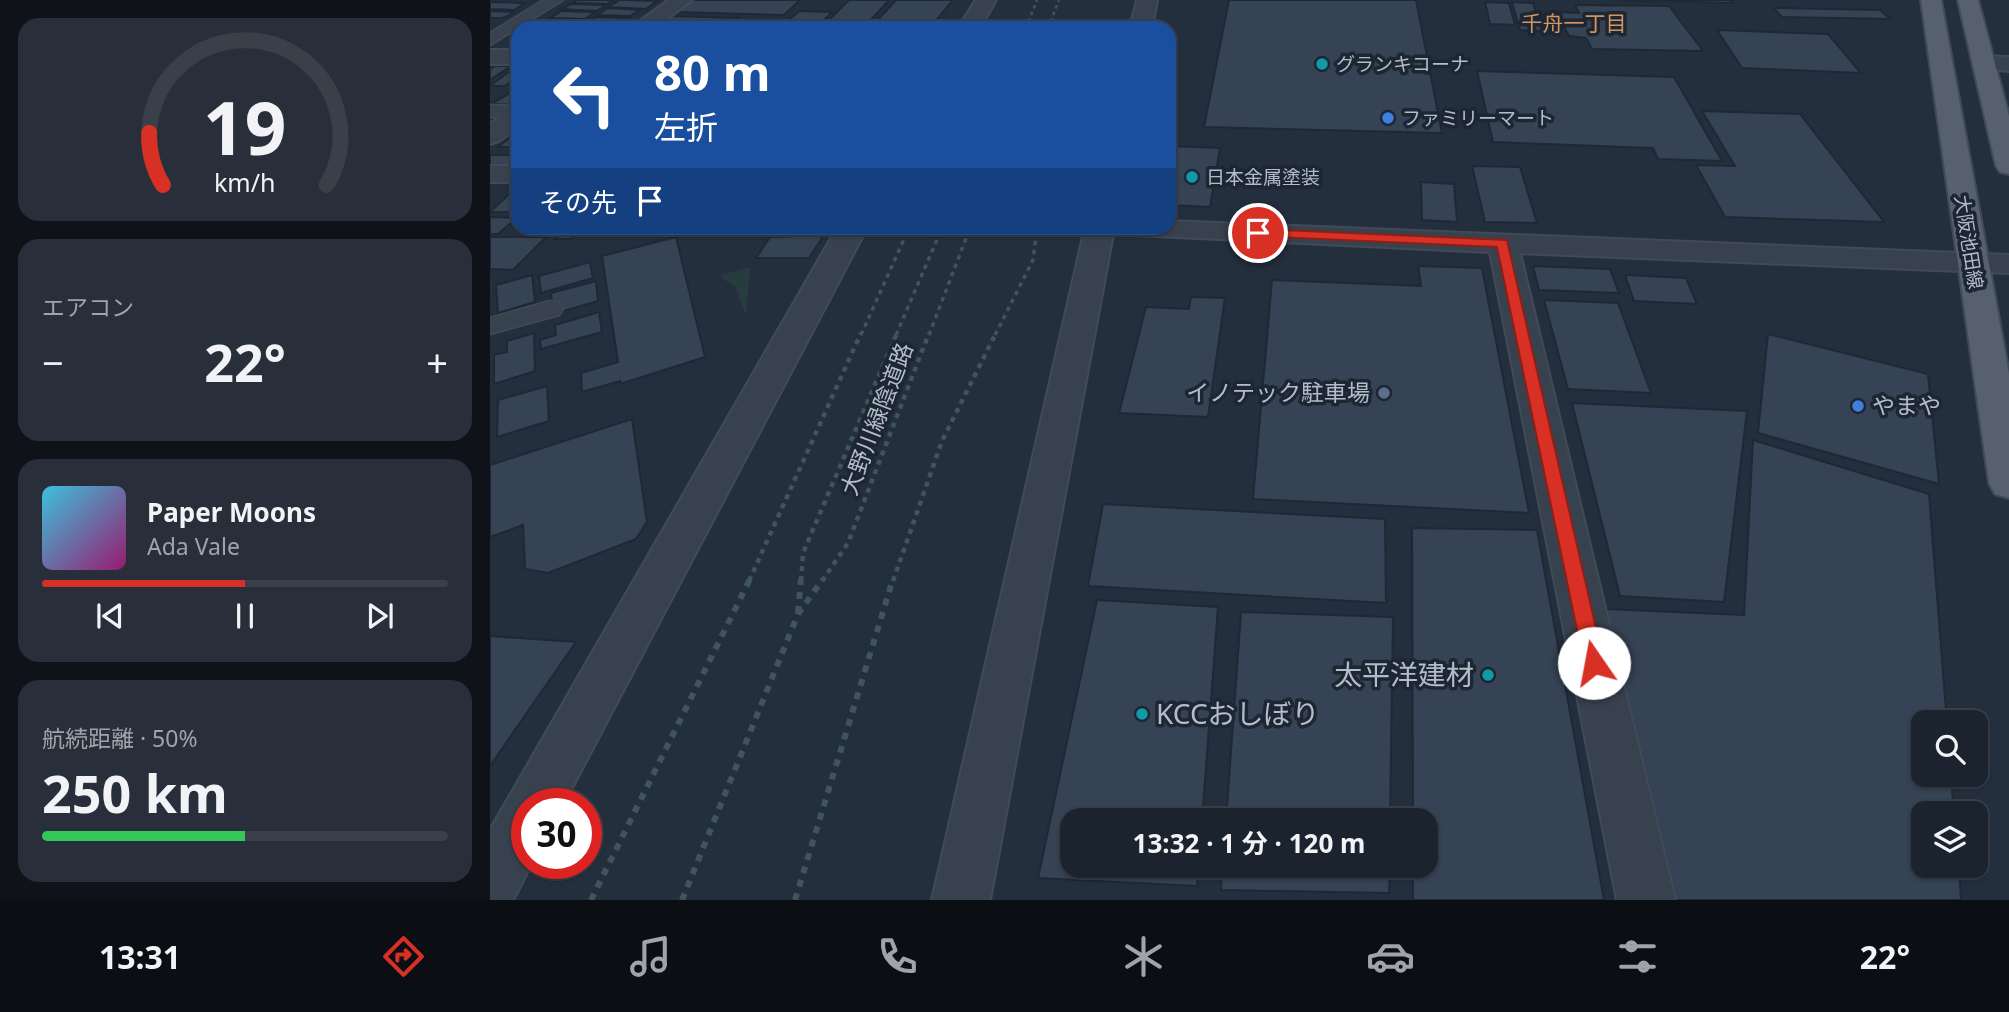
<!DOCTYPE html>
<html lang="ja">
<head>
<meta charset="utf-8">
<style>
	body { margin:0; font-family:"Noto Sans","Noto Sans JP",sans-serif; background:#282f3a; color:#f1f3f6; height:100vh; display:flex; flex-direction:column; font-size:26px; white-space:nowrap }
	* { box-sizing:border-box; margin:0 }
	p { font-size:23px; color:#a0a4aa }
	.icon { flex:none; width:38px; height:38px; fill:none; stroke:currentColor; stroke-width:2; stroke-linecap:round; stroke-linejoin:round }
	.map { position:relative; flex:1; overflow:hidden }
	.panel { display:flex; flex-direction:column; gap:18px; padding:18px; background:#0f1319; width:490px }
	.panel>* { flex:none }
	.top-card { position:absolute; left:21px; top:21px; width:665px; height:214px; border-radius:21px; box-shadow:0 2px 5px #0004,0 0 0 2px #39404a; background:#1a4fa0; color:#fff; overflow:hidden }
	.tools { position:absolute; left:1421px; top:710px; display:grid; gap:14px }
	.tools a { display:grid; place-items:center; width:77px; height:77px; border-radius:14px; background:#1b232e; box-shadow:0 2px 5px #0004,0 0 0 2px #39404a; font-size:35px }
	.speed { position:absolute; left:21px; top:788px; display:flex; gap:14px; font-size:35px; font-weight:700; text-align:center }
	.speed>* { display:grid; place-content:center; width:91px; height:91px; border-radius:50%; background:#1b232e; box-shadow:0 2px 5px #0004,0 0 0 2px #39404a; line-height:1 }
	.speed .limit { border:10px solid #d22; background:#fff; color:#111 }
	.pin { position:absolute; display:grid; place-items:center; width:60px; height:60px; color:#fff; margin:-30px; border:4px solid #fff; border-radius:50%; box-shadow:0 2px 7px #0007 }
	.me { position:absolute; width:77px; margin:-38px; rotate:348deg; stroke-linejoin:round; filter:drop-shadow(0 0 5px #0008) }
	.turn { display:flex; align-items:center; gap:24px; height:147px; padding:0 28px; font-size:32px }
	.turn .icon { width:91px; height:91px; stroke-width:2.5 }
	.turn b { display:block; font-size:49px; line-height:60px }
	.then { display:flex; align-items:center; height:66px; padding:0 28px; background:#0003; gap:14px; font-size:26px }
	.big { font-size:52px; font-weight:700; line-height:1.1 }
	.panel .card { flex:1; display:flex; flex-direction:column; justify-content:center; gap:10px; min-width:0; padding:0 24px; border-radius:21px; background:#282f3a }
	.panel .dial { align-items:center; gap:0 }
	.dial svg { height:182px; overflow:visible; fill:none; stroke:#39404a; stroke-width:7; stroke-linecap:round; text-anchor:middle }
	.dial text { fill:#f1f3f6; stroke:none }
	.song { display:flex; align-items:center; gap:21px }
	.cover { width:84px; height:84px; border-radius:10px; background:linear-gradient(135deg,hsl(190 70% 55%),hsl(320 70% 35%)) }
	.played { height:7px; border-radius:4px; background:linear-gradient(90deg,#d93025 50%,#39404a 50%) }
	.keys { display:flex; justify-content:space-around; direction:ltr }
	.heat { display:flex; justify-content:space-between; align-items:center; font-size:38px; direction:ltr }
	.charge { height:10px; border-radius:5px; background:linear-gradient(90deg,#34c759 50%,#39404a 0) }
	.trip { position:absolute; left:570px; top:808px; width:378px; height:70px; border-radius:21px; background:#1b232e; box-shadow:0 2px 5px #0004,0 0 0 2px #39404a; font-weight:700; line-height:70px; text-align:center }
	.tabs { display:flex; height:112px; justify-content:space-around; align-items:center; background:#0b0e12; color:#a0a4aa }
	.tabs .icon { width:49px; height:49px }
	.tabs .on { color:#d93025 }
	.tabs b { font-size:32px; color:#f1f3f6 }
	main { display:flex; flex:1; min-height:0 }
	.map>svg:first-child { display:block }
</style>
</head>
<body>
<main>
<section class="panel">
<div class="card dial"><svg viewBox="0 0 100 80">
<path d="M14 69A42 42 0 1 1 86 69"/>
<path d="M14 69A42 42 0 0 1 8 46" stroke="#d93025"/>
<text x="50" y="56" font-size="32" font-weight="700">19</text>
<text x="50" y="72" font-size="11">km/h</text>
</svg></div>
<div class="card"><p>エアコン</p>
<div class="heat"><a>−</a><b class="big">22°</b><a>+</a></div>
</div>
<div class="card">
<div class="song"><i class="cover"></i><div><b>Paper Moons</b><p>Ada Vale</p></div></div>
<div class="played"></div>
<div class="keys"><svg class="icon" aria-label="previous" viewBox="0 0 24 24"><path d="M18 5L8 12l10 7zM5 5v14"/></svg><svg class="icon" aria-label="pause" viewBox="0 0 24 24"><path d="M8 5v14M16 5v14"/></svg><svg class="icon" aria-label="next" viewBox="0 0 24 24"><path d="M6 5l10 7-10 7zM19 5v14"/></svg></div>
</div>
<div class="card"><p>航続距離 · 50%</p><b class="big">250 km</b><div class="charge"></div></div>
</section>
<div class="map">
<svg width="1519" height="900" viewBox="0 0 1519 900">
	<rect width="100%" height="100%" fill="#242f3e"/>
	<polygon fill="#263c3f" points="260,267 256,316 245,286 233,279 231,275"/>
	<g fill="#364354" stroke="#1f2835" stroke-width="2">
		<polygon points="87,0 123,0 117,4 83,3"/>
		<polygon points="130,0 136,0 167,1 156,9 118,7"/>
		<polygon points="201,0 310,0 294,15 186,12"/>
		<polygon points="359,0 399,0 377,24 336,23"/>
		<polygon points="406,0 463,0 443,24 385,23"/>
		<polygon points="739,0 926,0 952,133 714,127"/>
		<polygon points="1127,0 1240,0 1242,3"/>
		<polygon points="0,2 35,3 24,10 0,9"/>
		<polygon points="995,2 1019,3 1025,25 1000,24"/>
		<polygon points="1022,2 1043,3 1052,31 1030,30"/>
		<polygon points="81,4 116,5 107,11 71,9"/>
		<polygon points="1085,5 1179,6 1213,51 1102,49 1096,38 1079,36 1066,12 1089,13"/>
		<polygon points="118,8 150,10 140,16 107,15"/>
		<polygon points="1284,8 1390,10 1400,19 1292,17"/>
		<polygon points="0,11 25,12 13,18 0,18"/>
		<polygon points="71,11 105,12 95,19 61,18"/>
		<polygon points="309,11 342,12 332,22 298,21"/>
		<polygon points="178,16 248,18 236,28 163,28"/>
		<polygon points="105,17 138,18 128,25 94,23"/>
		<polygon points="61,19 93,20 81,28 48,26"/>
		<polygon points="251,22 295,24 290,28 244,28"/>
		<polygon points="302,24 336,25 333,28 298,28"/>
		<polygon points="384,25 464,27 381,28"/>
		<polygon points="1227,30 1338,34 1371,73 1252,68"/>
		<polygon points="5,66 21,66 0,80 0,69"/>
		<polygon points="24,68 28,69 28,77 15,86 0,86"/>
		<polygon points="987,71 1184,77 1232,161 1168,159 1163,148 1003,142"/>
		<polygon points="26,89 28,103 25,105 2,104"/>
		<polygon points="1212,111 1310,114 1394,222 1235,217 1206,165 1245,166"/>
		<polygon points="25,134 28,134 28,152 21,152 27,147 8,147"/>
		<polygon points="679,146 730,148 720,207 679,205"/>
		<polygon points="0,155 28,155 28,161 20,167 0,167"/>
		<polygon points="982,166 1030,167 1047,223 995,222"/>
		<polygon points="931,182 964,184 967,222 932,220"/>
		<polygon points="27,187 28,208 23,212 0,212"/>
		<polygon points="0,217 27,218 8,234 0,234"/>
		<polygon points="77,228 93,228 81,239 65,239"/>
		<polygon points="334,235 319,258 266,258 280,237"/>
		<polygon points="0,237 56,237 23,270 0,269"/>
		<polygon points="186,237 215,357 130,384 130,381 92,392 91,373 128,362 112,256"/>
		<polygon points="100,262 103,278 51,293 49,276"/>
		<polygon points="928,266 992,268 1039,513 763,499 782,280 931,286"/>
		<polygon points="1043,266 1120,269 1129,293 1049,290"/>
		<polygon points="42,275 45,302 8,313 6,285"/>
		<polygon points="1135,275 1196,278 1207,304 1144,301"/>
		<polygon points="106,281 108,301 63,314 61,293"/>
		<polygon points="701,297 735,298 718,417 629,413 656,307 699,309"/>
		<polygon points="1054,300 1128,303 1161,393 1078,389"/>
		<polygon points="109,312 112,332 51,349 50,340 66,335 65,325"/>
		<polygon points="44,333 45,371 4,384 4,355 17,352 17,341"/>
		<polygon points="1278,334 1438,374 1449,484 1268,433"/>
		<polygon points="57,386 59,421 7,437 8,400"/>
		<polygon points="1082,403 1257,411 1234,602 1130,596"/>
		<polygon points="142,419 157,522 146,539 58,573 35,569 33,525 0,537 0,465"/>
		<polygon points="1263,440 1439,494 1457,723 1433,723 1433,775 1461,775 1464,814 1433,814 1433,866 1469,866 1471,900 1185,900 1115,609 1254,615"/>
		<polygon points="613,504 895,519 896,603 598,586"/>
		<polygon points="922,528 1047,530 1114,900 923,900 923,866 936,866 936,821 923,821"/>
		<polygon points="607,600 728,607 712,821 583,821 583,866 709,866 707,886 548,878"/>
		<polygon points="751,612 903,617 900,821 736,821"/>
		<polygon points="0,636 86,642 0,766"/>
		<polygon points="732,866 900,866 899,893 731,890"/>
	</g>
	<g fill="none" stroke-linecap="round" stroke-linejoin="round">
		<defs>
			<g id="lane">
				<polygon points="54,0 73,0 0,45 0,33"/>
				<polygon points="0,105 28,106 28,118 0,117"/>
				<polygon points="60,301 69,303 73,309 69,315 0,334 0,318"/>
			</g>
			<g id="street">
				<polygon points="179,0 202,0 165,28 140,28"/>
				<polygon points="486,0 506,0 490,28 468,28"/>
				<polygon points="647,0 667,0 662,28 640,28"/>
				<rect x="0" y="50" width="28" height="14"/>
				<polygon points="1494,56 1519,57 1519,71 1486,68 1483,63 1486,58"/>
				<polygon points="28,108 28,127 9,141 0,144 0,124 19,110"/>
				<rect x="0" y="166" width="28" height="16"/>
				<polygon points="679,221 1519,255 1519,273 1030,253 1185,900 1127,900 1000,252 623,234 500,900 442,900 595,228 679,228"/>
				<polygon points="347,228 377,228 74,803 37,803 37,863 42,863 23,900 0,900 0,830"/>
			</g>
			<g id="primary">
				<polygon points="1431,0 1451,0 1519,374 1519,498 1505,494 1499,483"/>
				<polygon points="1468,0 1488,0 1519,116 1519,174 1510,172 1506,166"/>
			</g>
		</defs>
		<use href="#lane" stroke="#414a57" stroke-width="3"/>
		<use href="#street" stroke="#414a57" stroke-width="4"/>
		<use href="#primary" stroke="#414a57" stroke-width="4"/>
		<g stroke="#3f5557" stroke-width="2.5" stroke-dasharray="3.5 3.5" stroke-linecap="butt">
			<polyline points="536,28 547,0"/>
			<polyline points="558,28 569,0"/>
		</g>
		<g stroke="#3f5557" stroke-width="3.5" stroke-dasharray="4.5 4.5" stroke-linecap="butt">
			<polyline points="371,335 419,228"/>
			<polyline points="406,335 452,228"/>
			<polyline points="439,335 480,228"/>
			<polyline points="505,335 543,260 547,228"/>
		</g>
		<g stroke="#3f5557" stroke-width="4.5" stroke-dasharray="5 5" stroke-linecap="butt">
			<polyline points="259,581 371,333"/>
			<polyline points="311,581 313,553 407,333"/>
			<polyline points="332,581 358,543 439,333"/>
			<polyline points="403,581 452,441 506,333"/>
		</g>
		<g stroke="#3f5557" stroke-width="6" stroke-dasharray="7 7" stroke-linecap="butt">
			<polyline points="308,613 311,579"/>
			<polyline points="101,900 260,579"/>
			<polyline points="192,900 308,614 333,579"/>
			<polyline points="305,900 403,579"/>
		</g>
		<use href="#lane" fill="#38414e" fill-rule="evenodd"/>
		<use href="#street" fill="#38414e" fill-rule="evenodd"/>
		<use href="#primary" fill="#56606e" fill-rule="evenodd"/>
	</g>
	<polygon fill="#d93025" stroke="#8d1f18" stroke-width="2" points="768,229 1017,240 1114,663 1111,670 1104,672 1097,670 1094,663 1007,247 764,236 762,233"/>
	<g fill="#0f9aa8" stroke="#1d2633" stroke-width="2.5">
		<circle cx="832" cy="64" r="7"/>
		<circle cx="702" cy="177" r="7"/>
		<circle cx="998" cy="675" r="7"/>
		<circle cx="652" cy="714" r="7"/>
	</g>
	<g fill="#3f7fe0" stroke="#1d2633" stroke-width="2.5">
		<circle cx="898" cy="118" r="7"/>
		<circle cx="1368" cy="406" r="7"/>
	</g>
	<circle fill="#5c6f8a" stroke="#1d2633" stroke-width="2.5" cx="894" cy="393" r="7"/>
	<g text-anchor="middle" stroke-width="7" stroke-linejoin="round" paint-order="stroke">
		<g font-size="19" fill="#b4bcc9" stroke="#1d2633" text-anchor="start">
			<text x="846" y="71">グランキコーナ</text>
			<text x="912" y="125">ファミリーマート</text>
			<text x="716" y="184">日本金属塗装</text>
		</g>
		<g font-size="19" fill="#b4bcc9" stroke="#1d2633">
			<text transform="translate(1479 242) rotate(81)" y="7">大阪池田線</text>
		</g>
		<g font-size="21" fill="#d59563" stroke="#1d2633">
			<text x="1084" y="31">千舟一丁目</text>
		</g>
		<g font-size="23" fill="#b4bcc9" stroke="#1d2633" text-anchor="end">
			<text x="880" y="401">イノテック駐車場</text>
			<text x="1382" y="414" text-anchor="start">やまや</text>
		</g>
		<g font-size="23" fill="#b4bcc9" stroke="#1d2633">
			<text transform="translate(387 419) rotate(-69)" y="8">大野川緑陰道路</text>
		</g>
		<g font-size="28" fill="#b4bcc9" stroke="#1d2633" text-anchor="end">
			<text x="984" y="685">太平洋建材</text>
			<text x="666" y="724" text-anchor="start">KCCおしぼり</text>
		</g>
	</g>
</svg>
<div class="tools">
<a><svg class="icon" aria-label="search" viewBox="0 0 24 24"><circle cx="10" cy="10" r="6"/><path d="M15 15l6 6"/></svg></a>
<a><svg class="icon" aria-label="layers" viewBox="0 0 24 24"><path d="M12 4l9 5-9 5-9-5zM3 14l9 5 9-5"/></svg></a>
</div>
<div class="speed"><div class="limit">30</div></div>
<div class="pin" style="left:768px;top:233px;background:#d93025"><svg class="icon" aria-label="arrive" viewBox="0 0 24 24"><path d="M6 21V4h12l-3 4 3 4H6"/></svg></div>
<svg class="me" style="left:1104px;top:663px" viewBox="-20 -20 40 40"><circle r="19" fill="#fff"/><path d="M0-13L10 11 0 6-10 11z" fill="#d93025"/></svg>
<div class="trip">13:32 · 1 分 · 120 m</div>
<div class="top-card">
<div class="turn"><svg class="icon" aria-label="left" viewBox="0 0 24 24"><path d="M17 20v-9H6M10 6l-5 5 5 5"/></svg><div><b>80 m</b>左折</div></div>
<div class="then">その先<svg class="icon" aria-label="arrive" viewBox="0 0 24 24"><path d="M6 21V4h12l-3 4 3 4H6"/></svg></div>
</div>
</div>
</main>
<nav class="tabs">
<b>13:31</b>
<svg class="icon on" aria-label="directions" viewBox="0 0 24 24"><path d="M12 3l9 9-9 9-9-9zM9 14v-3h6M13 9l2 2-2 2"/></svg>
<svg class="icon" aria-label="music" viewBox="0 0 24 24"><path d="M9 18V5l10-2v13"/><circle cx="6" cy="18" r="3"/><circle cx="16" cy="16" r="3"/></svg>
<svg class="icon" aria-label="phone" viewBox="0 0 24 24"><path d="M5 4h4l2 5-3 2q2 4 5 5l2-3 5 2v4C11 20 4 13 5 4z"/></svg>
<svg class="icon" aria-label="climate" viewBox="0 0 24 24"><path d="M12 3v18M4 7l16 10M4 17L20 7"/></svg>
<svg class="icon" aria-label="car" viewBox="0 0 24 24"><path d="M5 17H2v-5l4-1 3-4h7l3 4 3 1v5h-3M9 17h6M6 11h13"/><circle cx="7" cy="17" r="2"/><circle cx="17" cy="17" r="2"/></svg>
<svg class="icon" aria-label="filters" viewBox="0 0 24 24"><path d="M4 7h16M4 17h16"/><circle cx="9" cy="7" r="2"/><circle cx="15" cy="17" r="2"/></svg>
<b>22°</b>
</nav>
</body>
</html>
